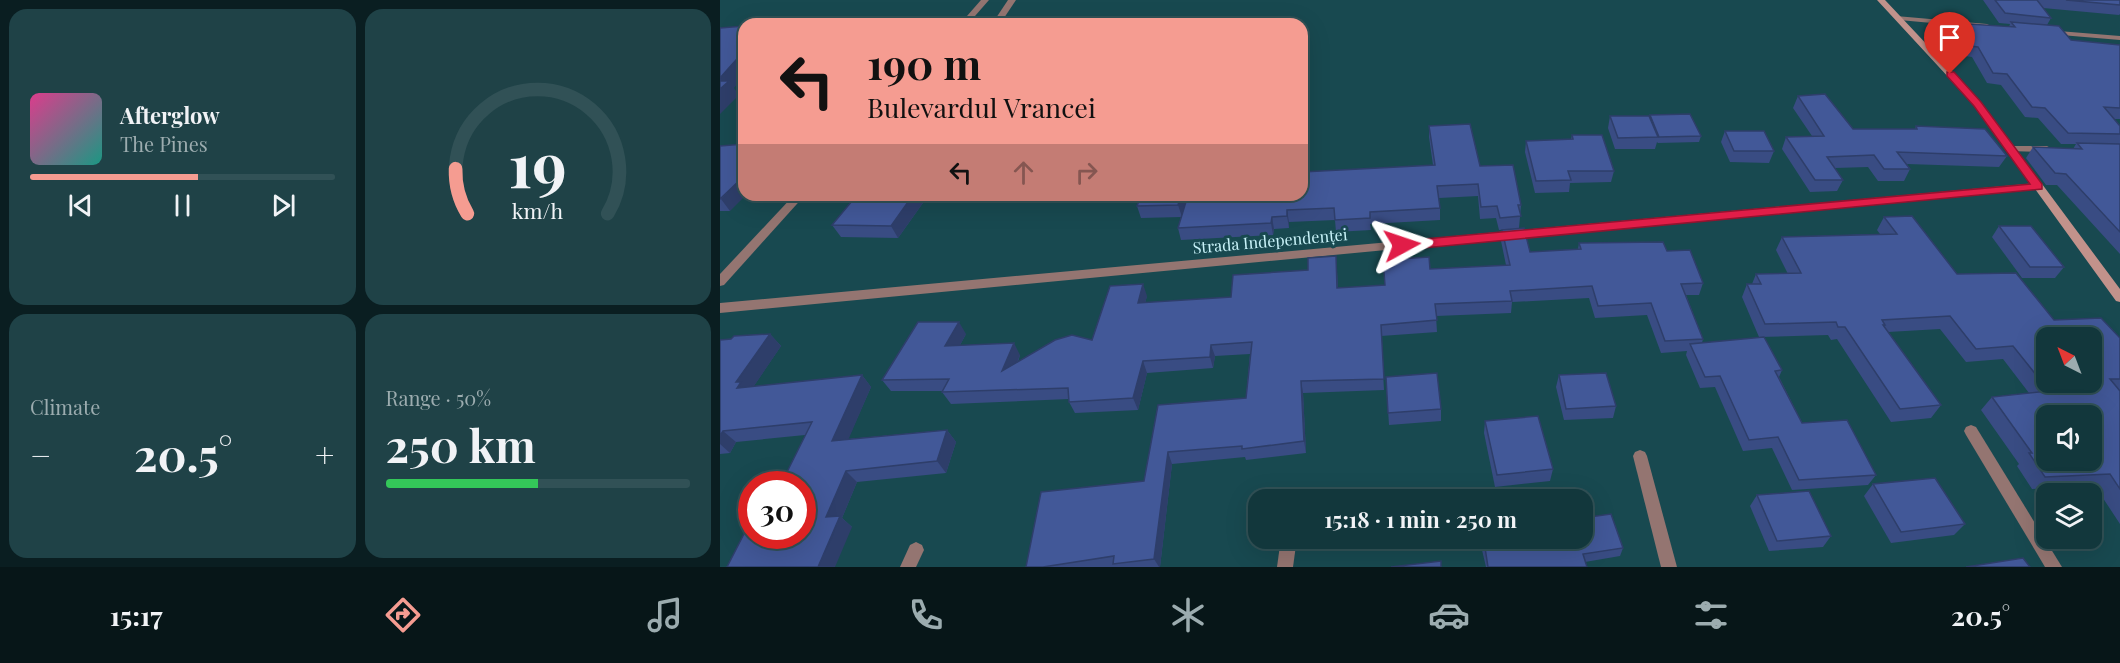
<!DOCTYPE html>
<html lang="en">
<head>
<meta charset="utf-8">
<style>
	body { margin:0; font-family:"Playfair Display",serif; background:#1f4247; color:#f1f3f6; height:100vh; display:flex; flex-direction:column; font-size:22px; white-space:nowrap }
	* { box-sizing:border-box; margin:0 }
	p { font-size:20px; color:#9cacaf }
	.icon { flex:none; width:33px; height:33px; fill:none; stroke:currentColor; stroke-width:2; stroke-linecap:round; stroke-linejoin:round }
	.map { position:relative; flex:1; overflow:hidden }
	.drawer { display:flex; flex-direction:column; gap:9px; padding:9px; background:#0a1e21; width:720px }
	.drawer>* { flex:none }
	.banner { position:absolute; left:18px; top:18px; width:570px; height:183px; border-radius:18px; box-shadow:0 6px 24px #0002,0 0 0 2px #315156; background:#f59c91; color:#111; overflow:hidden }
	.needle { width:39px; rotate:318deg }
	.buttons { position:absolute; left:1316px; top:327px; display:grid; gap:12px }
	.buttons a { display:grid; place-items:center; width:66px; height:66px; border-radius:12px; background:#12373c; box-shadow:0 6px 24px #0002,0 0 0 2px #315156; font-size:30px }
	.speed { position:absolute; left:18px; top:471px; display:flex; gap:12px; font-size:30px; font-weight:700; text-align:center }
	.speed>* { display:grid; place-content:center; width:78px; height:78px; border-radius:50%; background:#12373c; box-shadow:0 6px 24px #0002,0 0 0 2px #315156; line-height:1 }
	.speed .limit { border:9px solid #d22; background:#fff; color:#111 }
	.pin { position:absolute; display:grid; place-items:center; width:51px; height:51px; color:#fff; margin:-62px -26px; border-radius:50% 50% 50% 0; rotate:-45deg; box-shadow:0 0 6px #0007 }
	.pin .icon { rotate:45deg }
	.me { position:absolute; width:66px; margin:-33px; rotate:85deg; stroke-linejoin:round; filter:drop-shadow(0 0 4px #0008) }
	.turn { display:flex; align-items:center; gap:21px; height:126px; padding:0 30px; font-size:27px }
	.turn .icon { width:78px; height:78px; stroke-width:2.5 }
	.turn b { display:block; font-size:42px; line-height:51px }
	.lanes { display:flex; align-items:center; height:57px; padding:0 30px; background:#0003; justify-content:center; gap:30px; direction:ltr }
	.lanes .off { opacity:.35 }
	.big { font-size:45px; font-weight:700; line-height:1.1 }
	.drawer .tile { flex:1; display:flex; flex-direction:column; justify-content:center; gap:9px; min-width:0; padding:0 21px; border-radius:18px; background:#1f4247 }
	.drawer .dial { align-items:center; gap:0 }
	.dial svg { height:156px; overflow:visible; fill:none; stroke:#315156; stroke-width:7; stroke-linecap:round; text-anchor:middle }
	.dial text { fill:#f1f3f6; stroke:none }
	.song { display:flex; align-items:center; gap:18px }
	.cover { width:72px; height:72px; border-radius:9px; background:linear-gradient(135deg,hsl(330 70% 55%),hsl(170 70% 35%)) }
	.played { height:6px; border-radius:3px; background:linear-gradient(90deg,#f59c91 55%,#315156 55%) }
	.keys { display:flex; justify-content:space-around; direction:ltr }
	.heat { display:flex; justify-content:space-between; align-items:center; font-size:33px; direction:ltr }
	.charge { height:9px; border-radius:4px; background:linear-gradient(90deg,#34c759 50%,#315156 0) }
	.drawer .tiles { flex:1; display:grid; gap:9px; grid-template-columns:repeat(2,1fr) }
	.trip { position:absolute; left:528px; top:489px; width:345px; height:60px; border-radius:18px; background:#12373c; box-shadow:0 6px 24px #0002,0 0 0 2px #315156; font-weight:700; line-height:60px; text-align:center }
	.tabs { display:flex; height:96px; justify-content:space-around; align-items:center; background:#071618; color:#9cacaf }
	.tabs .icon { width:42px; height:42px }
	.tabs .current { color:#f59c91 }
	.tabs b { font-size:27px; color:#f1f3f6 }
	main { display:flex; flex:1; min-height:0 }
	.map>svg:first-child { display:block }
</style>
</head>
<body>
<main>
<section class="drawer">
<div class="tiles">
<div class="tile">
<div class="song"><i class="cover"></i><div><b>Afterglow</b><p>The Pines</p></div></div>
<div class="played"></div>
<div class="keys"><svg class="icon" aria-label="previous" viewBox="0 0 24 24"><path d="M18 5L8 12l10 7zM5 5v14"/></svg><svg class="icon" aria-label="pause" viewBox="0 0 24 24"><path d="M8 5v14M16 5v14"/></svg><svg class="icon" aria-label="next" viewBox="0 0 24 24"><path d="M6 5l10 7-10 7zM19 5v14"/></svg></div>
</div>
<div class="tile dial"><svg viewBox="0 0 100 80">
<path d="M14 69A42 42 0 1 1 86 69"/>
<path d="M14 69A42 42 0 0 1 8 46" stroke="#f59c91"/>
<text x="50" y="56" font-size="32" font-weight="700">19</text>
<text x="50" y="72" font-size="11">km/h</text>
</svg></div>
<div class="tile"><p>Climate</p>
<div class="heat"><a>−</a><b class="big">20.5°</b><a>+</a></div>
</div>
<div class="tile"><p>Range · 50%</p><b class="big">250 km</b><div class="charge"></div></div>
</div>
</section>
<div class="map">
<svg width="1400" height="567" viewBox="0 0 1400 567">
	<rect width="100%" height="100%" fill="#184950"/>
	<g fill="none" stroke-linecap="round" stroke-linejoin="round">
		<g fill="#947571" fill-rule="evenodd">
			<polygon points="288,0 296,0 280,24 272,24"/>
			<polygon points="505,19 538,22 542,24 466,24 470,22"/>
		</g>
		<g fill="#947571" fill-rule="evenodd">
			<polygon points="261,0 269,0 248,24 240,24"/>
			<polygon points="1176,16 1267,24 1271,26 1267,28 1179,20 1175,18"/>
			<polygon points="1326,30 1400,36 1400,40 1329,34 1326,34"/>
			<polygon points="1292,146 1327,146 1332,149 1327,152 1288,151 1288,147"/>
			<polygon points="1318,183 1322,184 1323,186 1322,188 0,313 0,303"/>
			<polygon points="74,195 85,195 4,285 0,286 0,274"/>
			<polygon points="1251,425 1256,427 1342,567 1325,567 1246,435 1244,431 1246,427"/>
			<polygon points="920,450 925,452 927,456 957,567 941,567 913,456 915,452"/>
			<polygon points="561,538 577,538 573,567 557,567"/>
			<polygon points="196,542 202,545 204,550 196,567 180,567 190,545"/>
		</g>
		<polygon fill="#c2928b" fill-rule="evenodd" points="1157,0 1165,0 1261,102 1400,289 1400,302 1396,301 1255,106"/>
	</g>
	<g fill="#394c83">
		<polygon points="1263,0 1400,0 1400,14 1399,15 1323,8 1331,18 1327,25 1351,40 1400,45 1400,119 1394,119 1400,126 1400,254 1337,185 1326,185 1306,158 1313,147 1353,149 1356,144 1341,144 1318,118 1305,117 1281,85 1267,83 1252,57 1245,56 1228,33 1233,23 1289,27 1290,24 1279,23"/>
		<polygon points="1078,96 1133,129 1195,129 1196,126 1287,156 1279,167 1187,164 1190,169 1184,181 1158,181 1148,167 1115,168 1123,180 1117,191 1090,192 1062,149 1066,137 1092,136 1073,108"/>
		<polygon points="890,116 981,136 979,142 938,143 937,142 935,149 895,149 888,128"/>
		<polygon points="709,126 760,166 801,205 799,228 810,252 858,249 859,243 947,251 983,283 979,295 966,295 983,339 982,343 1062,370 1059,377 1082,423 1156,475 1148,485 1072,490 1052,448 1023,451 995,387 980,388 966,355 967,351 941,353 927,315 875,318 869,298 792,302 791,313 716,316 717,332 661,336 664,390 583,393 586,453 526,460 525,457 452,464 440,567 306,567 424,481 438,405 526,398 530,354 495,356 493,368 427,373 418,410 355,413 349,402 349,399 231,404 222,392 223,391 171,391 162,380 246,334 240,345 300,355 298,362 372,340 427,296 425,303 511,297 588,270 616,256 618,288 664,285 710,269 786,265 781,241 782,230 790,229 779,230 776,218 760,219 758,196 719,198 720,208 720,220 650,224 651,230 616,232 615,220 569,222 569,228 554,229 553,235 461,240 458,228 461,217 421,218 417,206 582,195 713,165 709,137"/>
		<polygon points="1005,131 1054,151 1049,163 1010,162 1001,142"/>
		<polygon points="852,135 894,171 891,182 850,183 849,192 815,193 805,152 806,141 851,139"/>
		<polygon points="0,146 10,211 0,211"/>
		<polygon points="137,195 203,195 205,200 178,238 121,237 112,225"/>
		<polygon points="1164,217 1237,274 1334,320 1400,338 1400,524 1375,486 1312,489 1297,466 1299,464 1261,410 1272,397 1309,393 1283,359 1246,362 1220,329 1168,332 1221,405 1211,418 1171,422 1117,339 1111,340 1108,335 1039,337 1022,297 1027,284 1032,284 1036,274 1068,274 1056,250 1062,237 1160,234 1157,230"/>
		<polygon points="1279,226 1344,267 1335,278 1302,278 1272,237"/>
		<polygon points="50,334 61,346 33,387 142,375 151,387 128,439 227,430 236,442 226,473 137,482 122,518 132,527 82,536 85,435 16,442 10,453 0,454 0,340"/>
		<polygon points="839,375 896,406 893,418 844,420 836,387"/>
		<polygon points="666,377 721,409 721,421 669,425"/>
		<polygon points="765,421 833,469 830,481 775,487 764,433"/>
		<polygon points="1153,484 1245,524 1234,535 1171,543 1144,496"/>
		<polygon points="1037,495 1111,536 1103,547 1049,551 1030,506"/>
		<polygon points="764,541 903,548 900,556 865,562 867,567 766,567 762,550"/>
	</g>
	<g fill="#2e3e6a">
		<polygon points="24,51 24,76 14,88 19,95 0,114 0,78"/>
		<polygon points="24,176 24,195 26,195 10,211 1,199"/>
		<polygon points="193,195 203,195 205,200 178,238 171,226"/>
		<polygon points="461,195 468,195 462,217 458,205"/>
		<polygon points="567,210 569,222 569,228 567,216"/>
		<polygon points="552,217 554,229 553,235 551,223"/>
		<polygon points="616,256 617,268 618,300 617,288"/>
		<polygon points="423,284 427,296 422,315 418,303"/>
		<polygon points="239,322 246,334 233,358 225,346"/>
		<polygon points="50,334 61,346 30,392 17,388 16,382"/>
		<polygon points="294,343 300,355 289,383 282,371"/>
		<polygon points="491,345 495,356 493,368 490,357"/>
		<polygon points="423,361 427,373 418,410 413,398"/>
		<polygon points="142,375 151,387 123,452 112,441"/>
		<polygon points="581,381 583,393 586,453 584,441"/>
		<polygon points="227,430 236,442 226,473 217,461"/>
		<polygon points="3,431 16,442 10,453 0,444 0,436"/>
		<polygon points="448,452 452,464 440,567 439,567 434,559"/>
		<polygon points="126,471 137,482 122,518 132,527 115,567 98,567 106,517"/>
	</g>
	<g fill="#425898" stroke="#2e3e6a" stroke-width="1.5" fill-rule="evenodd">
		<polygon points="1275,0 1317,0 1331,18 1285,13"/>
		<polygon points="1346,0 1400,0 1400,5"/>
		<polygon points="1291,22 1339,26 1351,40 1400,45 1400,108 1384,107 1400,126 1400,134 1348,133 1325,108 1312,107 1287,74 1273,73 1258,47 1250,46 1233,23 1295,27"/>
		<polygon points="24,26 24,51 0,78 0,28"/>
		<polygon points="0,81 9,81 0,89"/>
		<polygon points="1105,94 1133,129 1197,129 1196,126 1265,129 1287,156 1177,152 1190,169 1164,169 1154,155 1107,157 1123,180 1095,180 1066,137 1104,136 1078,96"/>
		<polygon points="970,114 981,136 939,137 930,115"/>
		<polygon points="890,116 929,116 938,137 898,138"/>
		<polygon points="750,124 760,166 793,165 801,205 798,205 801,216 780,218 777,206 761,207 758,184 717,186 720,208 650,212 650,218 615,220 614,208 567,210 567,216 552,217 551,223 458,228 468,195 582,195 582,172 715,165 709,126"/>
		<polygon points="1005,131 1044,131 1054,151 1014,151"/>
		<polygon points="852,135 882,135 894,171 848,171 851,180 816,181 806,141 853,139"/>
		<polygon points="1357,143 1400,144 1400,232 1346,174 1335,173 1313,147 1362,149"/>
		<polygon points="24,144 24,176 0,199 0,146"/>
		<polygon points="137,195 193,195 171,226 112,225"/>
		<polygon points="421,195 461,195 458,205 417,206"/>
		<path d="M1192,216L1237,274L1296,273L1334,320L1381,318L1400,338V379H1390L1400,391V489L1390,474L1325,477L1309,453H1312L1272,397L1329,391L1293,346L1256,349L1230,316L1162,320L1165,325H1163L1221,405L1180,409L1125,327H1118L1116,322L1045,324L1027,284H1041L1036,274L1081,273L1062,237L1177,234L1164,217ZM1326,338H1371V382H1326ZM1326,416H1371V460H1326Z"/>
		<polygon points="1279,226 1311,226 1344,267 1310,267"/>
		<polygon points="804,228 810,252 861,249 859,243 943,242 947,251 970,250 983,283 961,284 983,339 945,341 931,303 878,306 872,286 790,291 792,301 715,304 717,320 661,325 664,379 581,381 584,441 522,449 522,446 448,452 434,559 393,564 394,556 323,567 306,567 321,492 424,481 438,405 526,398 532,342 491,345 490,357 423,361 413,398 349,402 348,388 222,392 229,379 162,380 198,322 239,322 225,346 294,343 282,371 335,340 352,335 372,340 390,286 423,284 418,303 511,297 513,275 588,270 588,258 616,256 617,288 665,285 663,260 709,257 710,269 790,265 782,230"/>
		<polygon points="50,334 16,382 21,382 17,388 142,375 112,441 227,430 217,461 126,471 106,517 120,516 98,567 7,567 28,526 32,526 32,536 82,536 82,484 61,484 92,422 3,431 0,436 0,340 11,339 14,336"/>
		<polygon points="1044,337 1062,370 1055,371 1082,423 1127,420 1156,475 1079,480 1058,437 1029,440 1000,376 985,377 970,344"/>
		<polygon points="717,373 721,409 668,413 666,377"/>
		<polygon points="886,373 896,406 846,409 839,375"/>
		<polygon points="818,416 833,469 777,475 765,421"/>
		<polygon points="1215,478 1245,524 1181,532 1153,484"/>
		<polygon points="1089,491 1111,536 1057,541 1037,495"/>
		<polygon points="891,514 903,548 863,554 867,567 768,567 764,541 788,538 862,538 862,518"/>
		<polygon points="1303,558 1310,567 1246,567"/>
		<polygon points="721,561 721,567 671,567"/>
	</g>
	<polygon fill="#e11d48" stroke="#92132f" stroke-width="1.5" points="1227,72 1234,72 1261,102 1322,184 1322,189 682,250 676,245 682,241 1310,184 1254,106 1227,76"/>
	<g text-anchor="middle" stroke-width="6" stroke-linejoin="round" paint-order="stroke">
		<g font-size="16" fill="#c9f3f9" stroke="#184950">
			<text transform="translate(550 241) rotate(-5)" y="6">Strada Independenței</text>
		</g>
	</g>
</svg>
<div class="buttons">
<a><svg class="needle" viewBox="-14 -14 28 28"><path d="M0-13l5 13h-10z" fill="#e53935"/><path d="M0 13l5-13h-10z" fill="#9cacaf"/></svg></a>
<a><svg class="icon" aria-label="sound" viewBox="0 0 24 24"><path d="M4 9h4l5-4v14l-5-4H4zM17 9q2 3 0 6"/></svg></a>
<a><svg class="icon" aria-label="layers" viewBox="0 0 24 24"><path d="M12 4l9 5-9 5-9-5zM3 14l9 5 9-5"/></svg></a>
</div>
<div class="speed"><div class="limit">30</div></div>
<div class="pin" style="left:1230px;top:74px;background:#d93025"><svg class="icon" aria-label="arrive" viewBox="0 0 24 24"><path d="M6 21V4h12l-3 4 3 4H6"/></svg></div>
<svg class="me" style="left:682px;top:245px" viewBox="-20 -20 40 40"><path d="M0-17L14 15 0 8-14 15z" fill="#e11d48" stroke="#fff" stroke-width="4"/></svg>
<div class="trip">15:18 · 1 min · 250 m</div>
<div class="banner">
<div class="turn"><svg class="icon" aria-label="left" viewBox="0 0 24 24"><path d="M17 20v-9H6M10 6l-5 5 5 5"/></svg><div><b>190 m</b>Bulevardul Vrancei</div></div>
<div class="lanes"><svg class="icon" aria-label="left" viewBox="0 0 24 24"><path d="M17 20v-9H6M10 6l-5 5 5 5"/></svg><svg class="icon off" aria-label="ahead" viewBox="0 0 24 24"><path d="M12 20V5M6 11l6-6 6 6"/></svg><svg class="icon off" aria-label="right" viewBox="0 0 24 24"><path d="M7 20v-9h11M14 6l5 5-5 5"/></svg></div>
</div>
</div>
</main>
<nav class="tabs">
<b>15:17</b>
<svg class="icon current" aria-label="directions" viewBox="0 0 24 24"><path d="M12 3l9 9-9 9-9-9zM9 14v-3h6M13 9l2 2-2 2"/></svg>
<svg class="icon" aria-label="music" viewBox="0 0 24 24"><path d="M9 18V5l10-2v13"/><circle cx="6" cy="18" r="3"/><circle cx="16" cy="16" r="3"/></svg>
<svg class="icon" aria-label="phone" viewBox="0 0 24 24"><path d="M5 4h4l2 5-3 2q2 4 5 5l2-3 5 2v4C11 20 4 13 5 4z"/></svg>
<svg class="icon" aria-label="climate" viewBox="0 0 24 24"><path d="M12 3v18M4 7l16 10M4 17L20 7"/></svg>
<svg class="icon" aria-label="car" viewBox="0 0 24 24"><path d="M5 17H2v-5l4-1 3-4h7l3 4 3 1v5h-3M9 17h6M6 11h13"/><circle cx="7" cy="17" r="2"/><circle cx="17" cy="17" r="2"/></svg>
<svg class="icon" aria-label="filters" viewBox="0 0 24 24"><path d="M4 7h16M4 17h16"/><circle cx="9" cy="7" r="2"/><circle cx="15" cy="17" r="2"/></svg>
<b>20.5°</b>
</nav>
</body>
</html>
